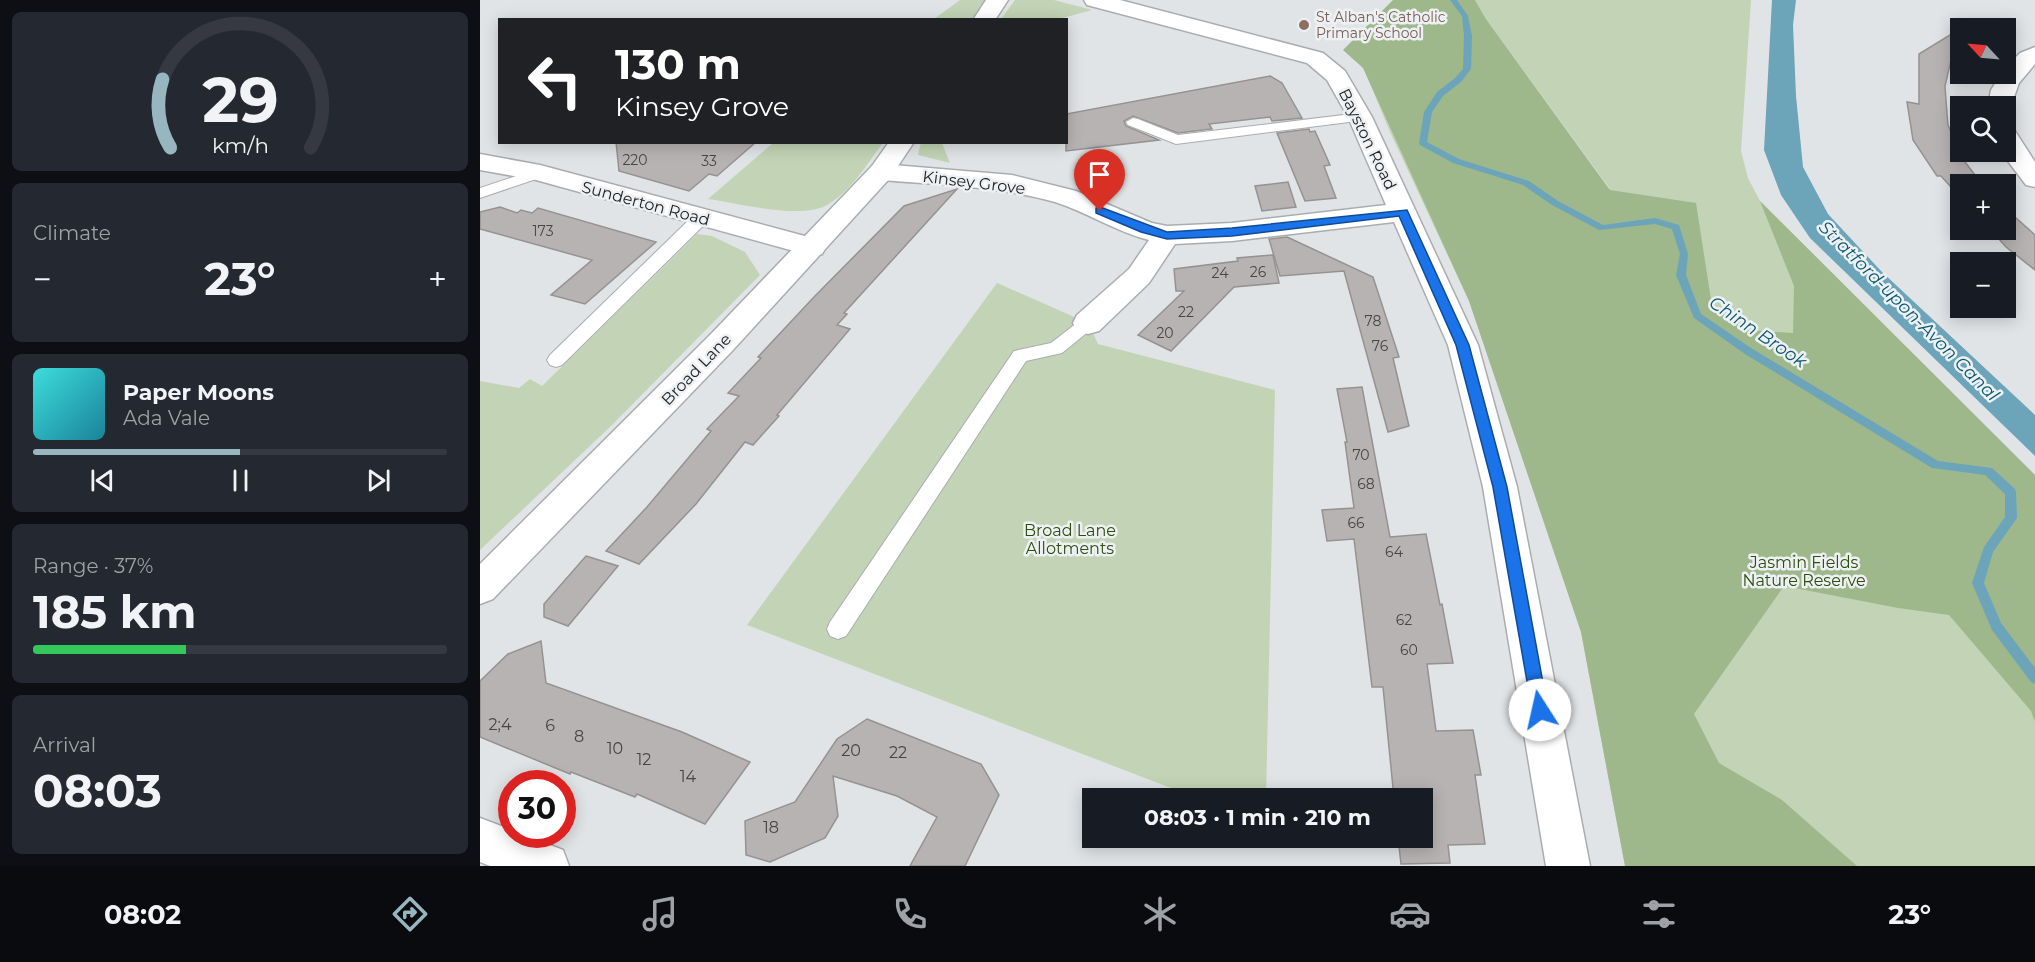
<!DOCTYPE html>
<html lang="en">
<head>
<meta charset="utf-8">
<style>
	body { margin:0; font-family:Montserrat,sans-serif; background:#242831; color:#f1f3f6; height:100vh; display:flex; flex-direction:column; font-size:22px; white-space:nowrap }
	* { box-sizing:border-box; margin:0 }
	p { font-size:20px; color:#9ea1a6 }
	.icon { flex:none; width:33px; height:33px; fill:none; stroke:currentColor; stroke-width:2; stroke-linecap:round; stroke-linejoin:round }
	.map { position:relative; flex:1; overflow:hidden }
	.side { display:flex; flex-direction:column; gap:12px; padding:12px; background:#0d0f14; width:480px }
	.side>* { flex:none }
	.banner { position:absolute; left:18px; top:18px; width:570px; height:126px; border-radius:0px; box-shadow:0 3px 15px #0003; background:#202124; color:#fff; overflow:hidden }
	.needle { width:39px; rotate:296deg }
	.tools { position:absolute; left:1470px; top:18px; display:grid; gap:12px }
	.tools a { display:grid; place-items:center; width:66px; height:66px; border-radius:0px; background:#171b24; box-shadow:0 3px 15px #0003; font-size:30px }
	.speed { position:absolute; left:18px; top:770px; display:flex; gap:12px; font-size:30px; font-weight:700; text-align:center }
	.speed>* { display:grid; place-content:center; width:78px; height:78px; border-radius:50%; background:#171b24; box-shadow:0 3px 15px #0003; line-height:1 }
	.speed .limit { border:9px solid #d22; background:#fff; color:#111 }
	.pin { position:absolute; display:grid; place-items:center; width:51px; height:51px; color:#fff; margin:-62px -26px; border-radius:50% 50% 50% 0; rotate:-45deg; box-shadow:0 0 6px #0007 }
	.pin .icon { rotate:45deg }
	.me { position:absolute; width:66px; margin:-33px; rotate:350deg; stroke-linejoin:round; filter:drop-shadow(0 0 4px #0008) }
	.turn { display:flex; align-items:center; gap:21px; height:126px; padding:0 18px; font-size:27px }
	.turn .icon { width:78px; height:78px; stroke-width:2.5 }
	.turn b { display:block; font-size:42px; line-height:51px }
	.big { font-size:45px; font-weight:700; line-height:1.1 }
	.side .card { flex:1; display:flex; flex-direction:column; justify-content:center; gap:9px; min-width:0; padding:0 21px; border-radius:9px; background:#242831 }
	.side .dial { align-items:center; gap:0 }
	.dial svg { height:156px; overflow:visible; fill:none; stroke:#363941; stroke-width:7; stroke-linecap:round; text-anchor:middle }
	.dial text { fill:#f1f3f6; stroke:none }
	.song { display:flex; align-items:center; gap:18px }
	.cover { width:72px; height:72px; border-radius:9px; background:linear-gradient(135deg,hsl(180 70% 55%),hsl(190 70% 35%)) }
	.played { height:6px; border-radius:3px; background:linear-gradient(90deg,#97b6bf 50%,#363941 50%) }
	.keys { display:flex; justify-content:space-around; direction:ltr }
	.heat { display:flex; justify-content:space-between; align-items:center; font-size:33px; direction:ltr }
	.charge { height:9px; border-radius:4px; background:linear-gradient(90deg,#34c759 37%,#363941 0) }
	.trip { position:absolute; left:602px; top:788px; width:351px; height:60px; border-radius:0px; background:#171b24; box-shadow:0 3px 15px #0003; font-weight:700; line-height:60px; text-align:center }
	.menu { display:flex; height:96px; justify-content:space-around; align-items:center; background:#090b0e; color:#9ea1a6 }
	.menu .icon { width:42px; height:42px }
	.menu .selected { color:#97b6bf }
	.menu b { font-size:27px; color:#f1f3f6 }
	main { display:flex; flex:1; min-height:0 }
	.map>svg:first-child { display:block }
</style>
</head>
<body>
<main>
<section class="side">
<div class="card dial"><svg viewBox="0 0 100 80">
<path d="M14 69A42 42 0 1 1 86 69"/>
<path d="M14 69A42 42 0 0 1 10 34" stroke="#97b6bf"/>
<text x="50" y="56" font-size="32" font-weight="700">29</text>
<text x="50" y="72" font-size="11">km/h</text>
</svg></div>
<div class="card"><p>Climate</p>
<div class="heat"><a>−</a><b class="big">23°</b><a>+</a></div>
</div>
<div class="card">
<div class="song"><i class="cover"></i><div><b>Paper Moons</b><p>Ada Vale</p></div></div>
<div class="played"></div>
<div class="keys"><svg class="icon" aria-label="previous" viewBox="0 0 24 24"><path d="M18 5L8 12l10 7zM5 5v14"/></svg><svg class="icon" aria-label="pause" viewBox="0 0 24 24"><path d="M8 5v14M16 5v14"/></svg><svg class="icon" aria-label="next" viewBox="0 0 24 24"><path d="M6 5l10 7-10 7zM19 5v14"/></svg></div>
</div>
<div class="card"><p>Range · 37%</p><b class="big">185 km</b><div class="charge"></div></div>
<div class="card"><p>Arrival</p><b class="big">08:03</b></div>
</section>
<div class="map">
<svg width="1555" height="866" viewBox="0 0 1555 866">
	<rect width="100%" height="100%" fill="#e1e4e6"/>
	<g fill="#c2d4b5">
		<polygon points="480,0 505,0 492,19 454,19"/>
		<polygon points="535,0 574,0 612,10 579,19 521,19"/>
		<polygon points="995,0 1271,0 1261,151 1268,178 1280,201 1555,475 1555,866 1145,866 1101,632 989,301 910,132 883,67 1130,189 1006,19"/>
		<polygon points="441,142 462,143 470,163 438,155"/>
		<path d="M293,143V142L403,143C387,164 371,191 347,205C322,220 257,203 228,199Z"/>
		<polygon points="217,234 232,236 265,252 280,275 132,425 0,550 0,381 39,388 50,379 62,386"/>
		<polygon points="517,283 608,323 618,344 795,390 786,798 717,798 267,625"/>
	</g>
	<polygon fill="#9eb88c" points="913,0 995,0 1006,19 1130,190 1216,203 1232,306 1267,330 1313,333 1314,286 1280,201 1555,475 1555,722 1551,711 1469,615 1418,608 1304,586 1214,714 1239,763 1302,800 1377,866 1145,866 1101,632 989,301 883,68 863,50"/>
	<polygon fill="#6ca4ba" points="1292,0 1316,0 1313,25 1316,96 1323,167 1348,214 1402,272 1555,415 1555,456 1330,238 1301,195 1284,150"/>
	<g fill="none" stroke-linecap="round" stroke-linejoin="round">
		<polygon fill="#6ca4ba" fill-rule="evenodd" points="970,0 977,0 988,16 992,36 991,69 981,82 963,96 952,112 947,142 979,159 1049,181 1078,201 1123,225 1175,218 1199,225 1208,254 1206,275 1221,314 1271,348 1458,461 1512,468 1535,489 1536,492 1537,518 1513,552 1504,583 1521,623 1555,668 1555,684 1551,682 1512,630 1492,583 1504,547 1525,517 1525,494 1505,475 1452,468 1265,354 1214,318 1196,275 1200,254 1192,229 1175,224 1119,230 1072,205 1043,185 973,163 940,145 939,143 944,112 957,92 975,78 983,69 984,36 982,16"/>
	</g>
	<g fill="#b7b3b2" stroke="#969291" stroke-width="1.5">
		<polygon points="1478,30 1465,86 1467,114 1468,125 1485,162 1502,184 1480,184 1480,197 1461,176 1457,176 1433,140 1427,102 1439,104 1439,54"/>
		<polygon points="790,76 802,83 822,118 792,121 790,117 729,124 732,129 698,133 653,116 644,121 646,126 679,140 586,151 586,114"/>
		<polygon points="829,129 830,132 835,131 850,165 844,166 856,198 825,201 797,133"/>
		<polygon points="136,142 276,142 237,176 229,174 209,191 139,171"/>
		<polygon points="808,182 816,207 782,211 775,186"/>
		<polygon points="477,189 364,313 367,314 357,325 370,329 297,415 299,416 273,445 265,442 216,504 159,564 126,551 167,507 231,431 227,429 259,396 248,393 281,358 278,357 334,297 424,206"/>
		<polygon points="20,207 37,213 41,210 52,213 58,208 176,242 105,304 71,295 112,260 0,229 0,212"/>
		<polygon points="1526,209 1555,235 1555,270 1526,247 1511,230 1526,230"/>
		<polygon points="807,237 893,277 919,357 913,358 929,426 908,432 864,271 800,276 789,239"/>
		<polygon points="793,255 799,283 754,287 691,351 658,335 704,291 696,291 694,269 758,261 757,258"/>
		<polygon points="882,387 910,537 946,534 960,605 962,604 973,663 947,664 956,731 993,730 1001,775 995,775 1005,844 968,845 970,863 921,864 918,837 942,837 942,798 914,798 903,687 892,687 874,539 847,541 842,510 874,508 865,442 867,442 857,389"/>
		<polygon points="106,556 138,566 88,626 64,617 64,604"/>
		<polygon points="61,641 66,683 202,732 270,762 225,824 157,794 155,797 91,772 90,774 0,737 0,681 28,654"/>
		<polygon points="387,719 501,764 519,795 485,866 430,866 457,817 417,796 353,776 358,816 345,838 290,862 266,855 265,821 315,802 357,739"/>
	</g>
	<g fill="none" stroke-linecap="round" stroke-linejoin="round">
		<defs>
			<g id="lane">
				<polygon points="880,113 885,114 887,117 885,120 696,144 648,125 646,122 653,118 658,119 698,135"/>
				<polygon points="60,168 65,170 68,173 65,176 0,198 0,188"/>
				<polygon points="221,213 227,214 229,218 227,222 82,365 76,367 70,365 67,360 70,355 215,214"/>
				<polygon points="608,317 614,319 617,323 614,327 582,353 546,361 366,636 358,639 350,636 347,629 350,622 534,351 571,343 602,319"/>
			</g>
			<g id="street">
				<path d="M604,0H640L843,53L865,71L892,117L998,345L1037,487L1110,866H1066L1003,487L968,345L914,222L752,241L695,244L669,283L619,331L608,334L597,331L593,323L597,315L649,269L669,240C636,232 607,212 575,202C519,186 459,185 401,180L392,178L388,172L392,166L401,164L532,175L596,191L672,223L687,226L752,223L906,205L868,117L847,80L827,63L607,5Z"/>
				<polygon points="1555,47 1555,64 1539,83 1529,111 1526,112 1526,106 1508,106 1511,90 1521,74 1526,74 1526,67 1540,53"/>
				<polygon points="1526,128 1535,131 1555,162 1555,187 1546,185 1521,152 1526,152"/>
				<polygon points="0,154 60,165 332,238 342,240 346,247 342,254 332,256 56,180 0,170"/>
				<polygon points="0,818 32,830 32,834 42,834 83,850 89,866 10,866 0,862"/>
			</g>
			<g id="secondary">
				<polygon points="506,0 528,0 515,20 493,20"/>
				<polygon points="409,142 434,142 410,178 253,350 13,599 0,604 0,564 231,334 392,166"/>
			</g>
		</defs>
		<use href="#lane" stroke="#aaadb0" stroke-width="2"/>
		<use href="#street" stroke="#aaadb0" stroke-width="3"/>
		<use href="#secondary" stroke="#aaadb0" stroke-width="3"/>
		<use href="#lane" fill="#fff" fill-rule="evenodd"/>
		<use href="#street" fill="#fff" fill-rule="evenodd"/>
		<use href="#secondary" fill="#fff" fill-rule="evenodd"/>
	</g>
	<polygon fill="#1a73e8" stroke="#114b97" stroke-width="1.5" points="620,207 687,232 752,228 927,210 989,345 1027,487 1068,710 1066,716 1060,718 1054,716 1052,710 1013,487 976,345 919,216 752,236 687,239 661,232 616,213 616,208"/>
	<circle fill="#8d6e63" stroke="#eef1f4" stroke-width="2" cx="824" cy="25" r="6"/>
	<g text-anchor="middle" stroke-width="5" stroke-linejoin="round" paint-order="stroke">
		<g font-size="14" fill="#785e54" stroke="#eef1f4" text-anchor="start">
			<text x="836" y="22">St Alban's Catholic<tspan x="836" dy="16">Primary School</tspan></text>
		</g>
		<g font-size="14" fill="#464647">
			<text x="155" y="165">220</text>
			<text x="229" y="166">33</text>
			<text x="63" y="236">173</text>
			<text x="778" y="277">26</text>
			<text x="740" y="278">24</text>
			<text x="706" y="317">22</text>
			<text x="893" y="326">78</text>
			<text x="685" y="338">20</text>
			<text x="900" y="351">76</text>
			<text x="881" y="460">70</text>
			<text x="886" y="489">68</text>
			<text x="876" y="528">66</text>
			<text x="914" y="557">64</text>
			<text x="924" y="625">62</text>
			<text x="929" y="655">60</text>
		</g>
		<g font-size="16" fill="#212223" stroke="#eef1f4">
			<text transform="translate(888 139) rotate(64)" y="6">Bayston Road</text>
			<text transform="translate(494 182) rotate(7)" y="6">Kinsey Grove</text>
			<text transform="translate(166 203) rotate(15)" y="6">Sunderton Road</text>
			<text transform="translate(216 369) rotate(-46)" y="6">Broad Lane</text>
		</g>
		<g font-size="16" fill="#2d4d0d" stroke="#eef1f4">
			<text x="590" y="536">Broad Lane<tspan x="590" dy="18">Allotments</tspan></text>
			<text x="1324" y="568">Jasmin Fields<tspan x="1324" dy="18">Nature Reserve</tspan></text>
		</g>
		<g font-size="16" fill="#464647">
			<text x="20" y="730">2;4</text>
			<text x="70" y="731">6</text>
			<text x="99" y="742">8</text>
			<text x="135" y="754">10</text>
			<text x="371" y="756">20</text>
			<text x="418" y="758">22</text>
			<text x="164" y="765">12</text>
			<text x="208" y="782">14</text>
			<text x="291" y="833">18</text>
		</g>
		<g font-size="18" font-style="italic" fill="#0b5970" stroke="#eef1f4">
			<text transform="translate(1429 311) rotate(45)" y="6">Stratford-upon-Avon Canal</text>
			<text transform="translate(1278 332) rotate(34)" y="6">Chinn Brook</text>
		</g>
	</g>
</svg>
<div class="tools">
<a><svg class="needle" viewBox="-14 -14 28 28"><path d="M0-13l5 13h-10z" fill="#e53935"/><path d="M0 13l5-13h-10z" fill="#9ea1a6"/></svg></a>
<a><svg class="icon" aria-label="search" viewBox="0 0 24 24"><circle cx="10" cy="10" r="6"/><path d="M15 15l6 6"/></svg></a>
<a>+</a>
<a>−</a>
</div>
<div class="speed"><div class="limit">30</div></div>
<div class="pin" style="left:620px;top:211px;background:#d93025"><svg class="icon" aria-label="arrive" viewBox="0 0 24 24"><path d="M6 21V4h12l-3 4 3 4H6"/></svg></div>
<svg class="me" style="left:1060px;top:710px" viewBox="-20 -20 40 40"><circle r="19" fill="#fff"/><path d="M0-13L10 11 0 6-10 11z" fill="#1a73e8"/></svg>
<div class="trip">08:03 · 1 min · 210 m</div>
<div class="banner">
<div class="turn"><svg class="icon" aria-label="left" viewBox="0 0 24 24"><path d="M17 20v-9H6M10 6l-5 5 5 5"/></svg><div><b>130 m</b>Kinsey Grove</div></div>
</div>
</div>
</main>
<nav class="menu">
<b>08:02</b>
<svg class="icon selected" aria-label="directions" viewBox="0 0 24 24"><path d="M12 3l9 9-9 9-9-9zM9 14v-3h6M13 9l2 2-2 2"/></svg>
<svg class="icon" aria-label="music" viewBox="0 0 24 24"><path d="M9 18V5l10-2v13"/><circle cx="6" cy="18" r="3"/><circle cx="16" cy="16" r="3"/></svg>
<svg class="icon" aria-label="phone" viewBox="0 0 24 24"><path d="M5 4h4l2 5-3 2q2 4 5 5l2-3 5 2v4C11 20 4 13 5 4z"/></svg>
<svg class="icon" aria-label="climate" viewBox="0 0 24 24"><path d="M12 3v18M4 7l16 10M4 17L20 7"/></svg>
<svg class="icon" aria-label="car" viewBox="0 0 24 24"><path d="M5 17H2v-5l4-1 3-4h7l3 4 3 1v5h-3M9 17h6M6 11h13"/><circle cx="7" cy="17" r="2"/><circle cx="17" cy="17" r="2"/></svg>
<svg class="icon" aria-label="filters" viewBox="0 0 24 24"><path d="M4 7h16M4 17h16"/><circle cx="9" cy="7" r="2"/><circle cx="15" cy="17" r="2"/></svg>
<b>23°</b>
</nav>
</body>
</html>
